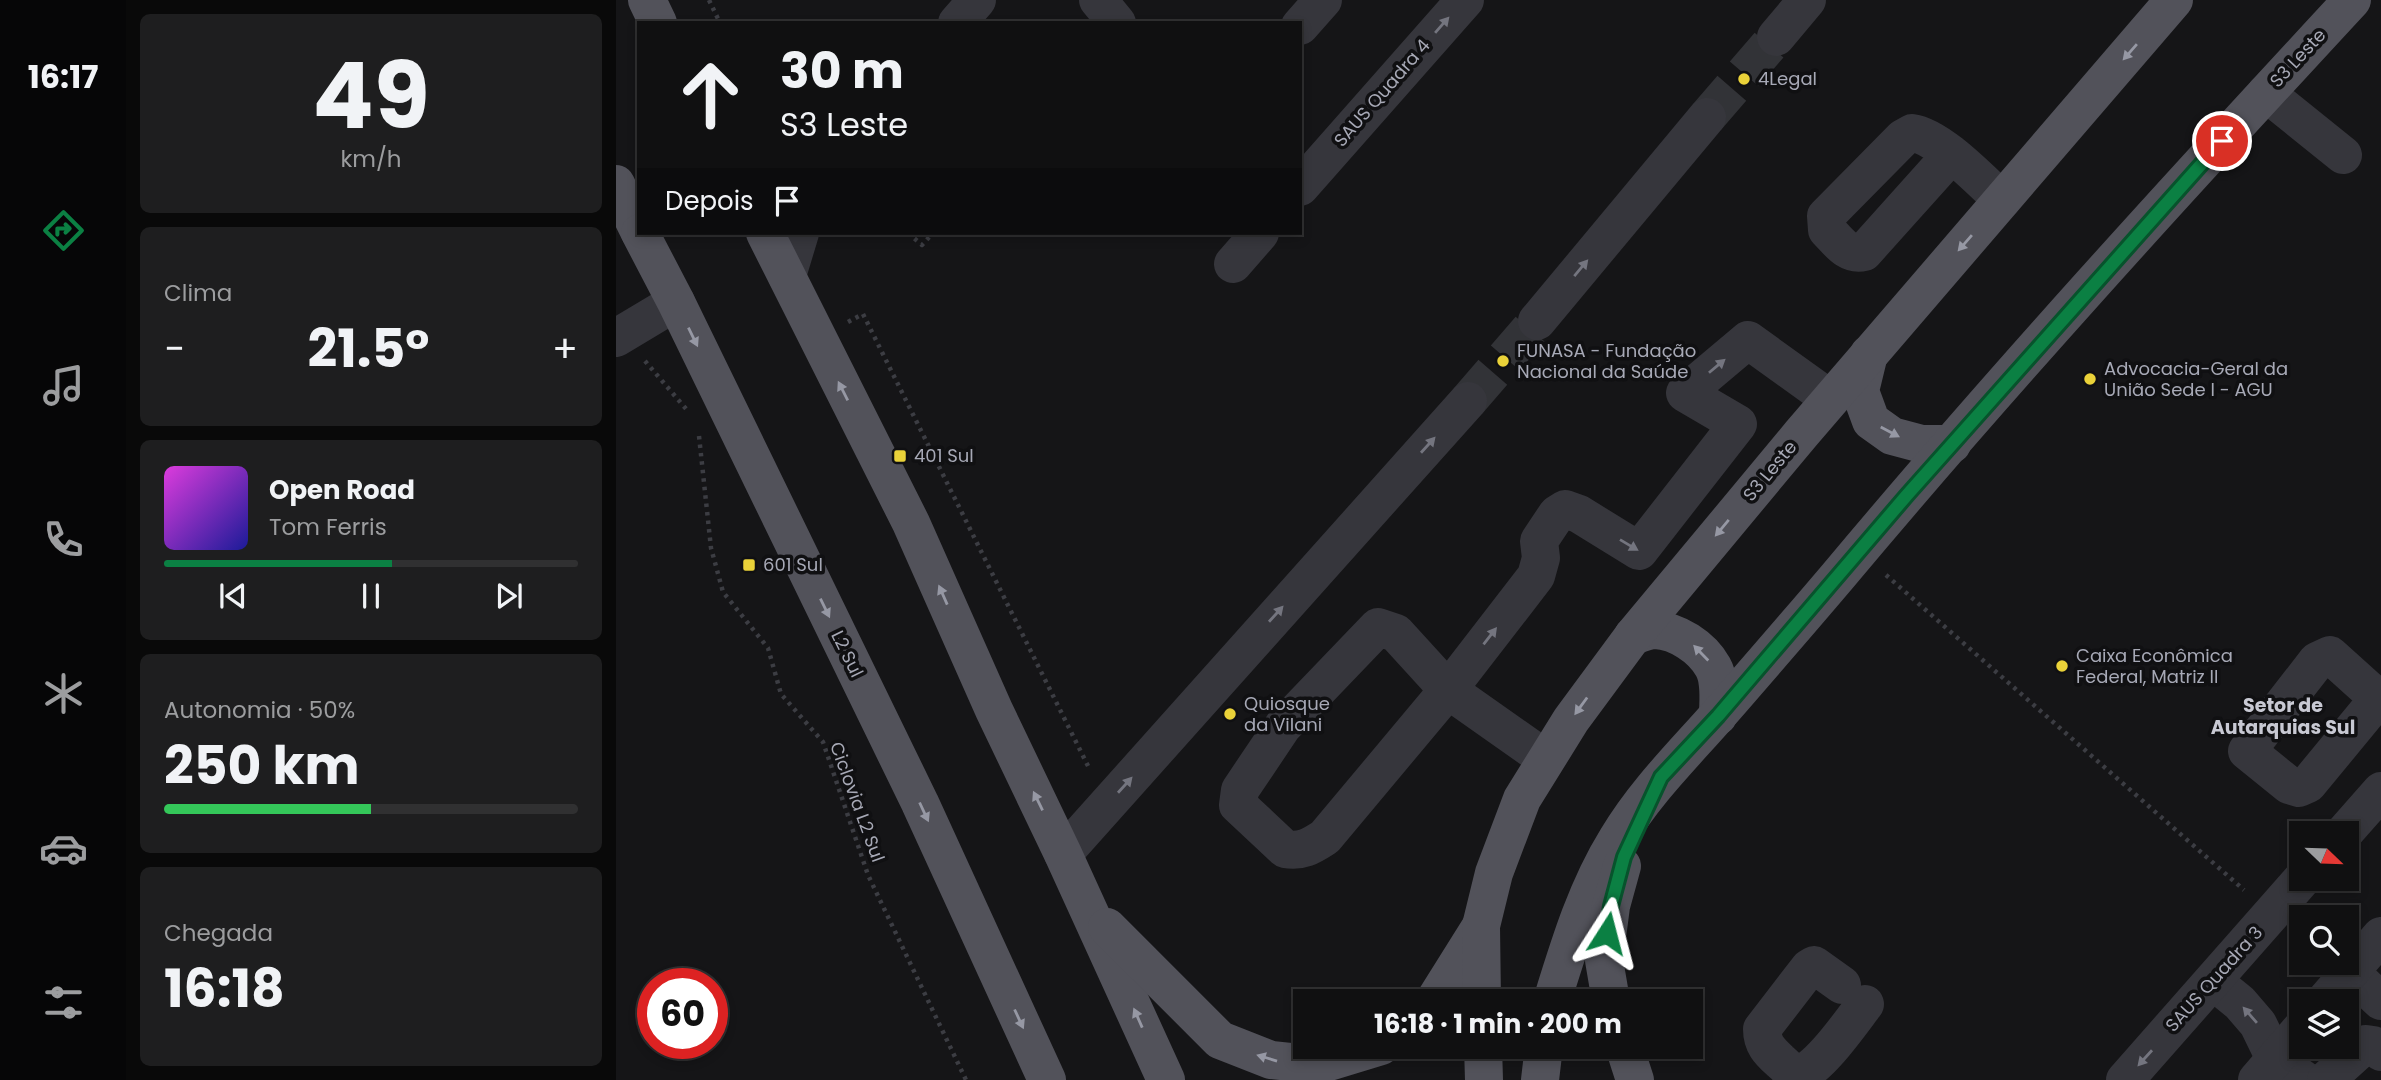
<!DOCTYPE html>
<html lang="pt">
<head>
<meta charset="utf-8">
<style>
	body { margin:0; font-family:Poppins,sans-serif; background:#1e1e1f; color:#f1f3f6; height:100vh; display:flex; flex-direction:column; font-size:26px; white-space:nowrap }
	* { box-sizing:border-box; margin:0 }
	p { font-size:23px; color:#9c9d9f }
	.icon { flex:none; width:38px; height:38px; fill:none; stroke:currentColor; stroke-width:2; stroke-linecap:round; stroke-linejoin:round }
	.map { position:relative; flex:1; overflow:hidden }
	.sheet { display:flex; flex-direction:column; gap:14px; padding:14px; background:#090909; width:490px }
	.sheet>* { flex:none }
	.top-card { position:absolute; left:21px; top:21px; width:665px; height:214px; border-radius:0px; box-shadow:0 4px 10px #0003,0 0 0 2px #303031; background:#101011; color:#f1f3f6; overflow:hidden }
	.needle { width:46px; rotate:113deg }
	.fabs { position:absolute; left:1673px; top:821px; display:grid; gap:14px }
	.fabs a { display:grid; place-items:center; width:70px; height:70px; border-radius:0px; background:#101011; box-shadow:0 4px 10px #0003,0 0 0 2px #303031; font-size:35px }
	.speed { position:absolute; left:21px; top:968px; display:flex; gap:14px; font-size:35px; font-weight:700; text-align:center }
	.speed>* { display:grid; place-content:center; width:91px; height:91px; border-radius:50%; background:#101011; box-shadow:0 4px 10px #0003,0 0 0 2px #303031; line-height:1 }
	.speed .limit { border:10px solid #d22; background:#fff; color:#111 }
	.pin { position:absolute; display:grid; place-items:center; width:60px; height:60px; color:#fff; margin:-30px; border:4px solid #fff; border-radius:50%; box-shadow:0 2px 7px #0007 }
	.me { position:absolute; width:77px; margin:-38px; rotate:9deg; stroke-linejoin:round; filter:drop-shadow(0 0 5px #0008) }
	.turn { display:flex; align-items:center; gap:24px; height:147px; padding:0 28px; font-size:32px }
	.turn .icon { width:91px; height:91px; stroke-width:2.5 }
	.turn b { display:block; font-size:49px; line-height:60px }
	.then { display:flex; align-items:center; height:66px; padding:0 28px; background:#0003; gap:14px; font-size:26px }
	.big { font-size:52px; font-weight:700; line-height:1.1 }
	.sheet .tile { flex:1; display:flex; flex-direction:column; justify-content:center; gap:10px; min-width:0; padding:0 24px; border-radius:10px; background:#1e1e1f }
	.sheet .dial { align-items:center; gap:0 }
	.dial b { font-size:91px; line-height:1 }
	.song { display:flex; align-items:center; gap:21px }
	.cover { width:84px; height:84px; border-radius:10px; background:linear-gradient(135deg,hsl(300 70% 55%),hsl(240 70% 35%)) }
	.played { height:7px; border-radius:4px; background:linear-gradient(90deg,#0b8043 55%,#303031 55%) }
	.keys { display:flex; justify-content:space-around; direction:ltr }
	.heat { display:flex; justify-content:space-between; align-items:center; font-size:38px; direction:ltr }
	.charge { height:10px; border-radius:5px; background:linear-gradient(90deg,#34c759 50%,#303031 0) }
	.trip { position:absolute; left:677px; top:989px; width:410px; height:70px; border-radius:0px; background:#101011; box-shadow:0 4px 10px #0003,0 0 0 2px #303031; font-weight:700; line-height:70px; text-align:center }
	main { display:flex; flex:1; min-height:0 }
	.dock { display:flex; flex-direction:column; width:126px; justify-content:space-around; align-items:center; background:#060607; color:#9c9d9f }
	.dock .icon { width:49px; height:49px }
	.dock .on { color:#0b8043 }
	.dock b { font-size:32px; color:#f1f3f6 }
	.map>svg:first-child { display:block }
</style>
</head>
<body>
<main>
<nav class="dock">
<b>16:17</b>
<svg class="icon on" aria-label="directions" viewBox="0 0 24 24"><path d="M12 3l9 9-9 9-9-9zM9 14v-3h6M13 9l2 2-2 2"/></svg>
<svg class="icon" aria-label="music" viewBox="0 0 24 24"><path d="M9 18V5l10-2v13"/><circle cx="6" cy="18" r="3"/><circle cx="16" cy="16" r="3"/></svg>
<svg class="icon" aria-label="phone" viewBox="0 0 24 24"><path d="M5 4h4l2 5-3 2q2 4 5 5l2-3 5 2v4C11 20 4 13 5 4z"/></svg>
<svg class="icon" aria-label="climate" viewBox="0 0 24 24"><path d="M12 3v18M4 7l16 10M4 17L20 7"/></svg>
<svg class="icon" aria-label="car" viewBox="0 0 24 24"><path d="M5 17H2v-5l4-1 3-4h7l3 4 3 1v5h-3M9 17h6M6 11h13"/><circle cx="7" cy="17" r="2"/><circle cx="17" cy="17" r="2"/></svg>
<svg class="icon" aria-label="filters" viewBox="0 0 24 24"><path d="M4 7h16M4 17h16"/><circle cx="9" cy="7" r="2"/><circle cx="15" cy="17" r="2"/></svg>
</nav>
<section class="sheet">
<div class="tile dial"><b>49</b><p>km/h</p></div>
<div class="tile"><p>Clima</p>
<div class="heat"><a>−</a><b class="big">21.5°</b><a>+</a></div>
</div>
<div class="tile">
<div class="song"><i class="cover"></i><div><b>Open Road</b><p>Tom Ferris</p></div></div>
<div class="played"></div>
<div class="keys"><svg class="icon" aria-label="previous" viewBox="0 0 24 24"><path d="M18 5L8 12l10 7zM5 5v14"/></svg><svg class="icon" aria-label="pause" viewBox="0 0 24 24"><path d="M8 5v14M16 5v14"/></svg><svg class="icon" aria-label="next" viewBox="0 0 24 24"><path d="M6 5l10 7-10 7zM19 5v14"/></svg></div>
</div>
<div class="tile"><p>Autonomia · 50%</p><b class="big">250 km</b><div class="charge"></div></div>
<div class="tile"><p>Chegada</p><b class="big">16:18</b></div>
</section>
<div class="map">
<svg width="1765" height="1080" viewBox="0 0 1765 1080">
	<rect width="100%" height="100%" fill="#151517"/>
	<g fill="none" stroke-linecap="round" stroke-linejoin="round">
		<g stroke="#323337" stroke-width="38" stroke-dasharray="38 19" stroke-linecap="butt">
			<polyline points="1091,117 1160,37"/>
			<polyline points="852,401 921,321"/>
		</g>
		<g stroke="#3c3d43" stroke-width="4.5" stroke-dasharray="3.5 5" stroke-linecap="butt">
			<polyline points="93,0 104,23"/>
			<polyline points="292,233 306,245 317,233"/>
			<polyline points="232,322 247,314 474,770"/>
			<polyline points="29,361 71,410"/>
			<polyline points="83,436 95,548 107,592 152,648 165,694 207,742 252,875 350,1080"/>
			<polyline points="1270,575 1628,890"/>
			<polyline points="1678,845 1685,836"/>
		</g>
		<g stroke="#36363c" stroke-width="38">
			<polyline points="482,0 501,23"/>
			<polyline points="341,23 361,0"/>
			<polyline points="684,26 707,0"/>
			<polyline points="1160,37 1191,0"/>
			<polyline points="1650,93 1727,155"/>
			<path d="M1335,155L1248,252C1231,256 1222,241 1211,230L1210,216L1287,138L1296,133C1324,137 1364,180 1386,200"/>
			<polyline points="684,187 849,0"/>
			<polyline points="617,264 644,233"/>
			<polyline points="171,276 184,233"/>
			<polyline points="921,321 1091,117"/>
			<polyline points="0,338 60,302"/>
			<polyline points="1762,699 1692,784 1683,788 1673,785 1631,751 1701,661 1714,655 1765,701"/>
			<path d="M930,759L832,690L780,633L762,627L667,726L624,790L622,805L669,849C686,852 695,846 709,837L832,690L920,576L925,558L923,541L941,514L949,509L963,514L1023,551L1122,424L1069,393L1132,340L1214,399"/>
			<polyline points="1728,833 1765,791"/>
			<polyline points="447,854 852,401"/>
			<polyline points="1734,972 1765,1001"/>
			<polyline points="1597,981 1624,1003 1642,1024 1659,1059 1688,1080"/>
			<path d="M1226,985L1198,965L1193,968L1146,1029C1146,1044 1153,1051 1164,1061C1169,1065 1175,1073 1182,1073C1199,1075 1238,1018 1249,1004"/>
			<polyline points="1709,1001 1765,936"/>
			<polyline points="1509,1080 1687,878"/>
			<polyline points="1641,1080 1685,1029"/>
			<polyline points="1710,1080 1750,1044 1757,1045 1765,1052"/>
		</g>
		<g stroke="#52525a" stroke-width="38">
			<polyline points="31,0 42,23"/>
			<polyline points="0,184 23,231"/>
			<polyline points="24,233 60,302 304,803 431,1080"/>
			<polyline points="149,233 295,523 378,710 447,854 550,1080"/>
			<polyline points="1253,354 1244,391 1255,421 1276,436 1306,444 1336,444"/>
			<path d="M1017,636C1024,634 1031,630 1039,630C1061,631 1086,647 1097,667C1105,681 1102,700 1102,716"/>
			<polyline points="491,927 604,1040 655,1060 703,1065 765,1046"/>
			<polyline points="818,1001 865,926"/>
			<polyline points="866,1001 865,926 878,873 906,799 955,720 1017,636 1185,434 1558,0"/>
			<path d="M936,1001C953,946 970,889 1001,839C1029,792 1067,755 1103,714C1143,668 1183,622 1222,576C1387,379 1561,189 1736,0"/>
			<polyline points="995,1001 988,960 995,906 1006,866"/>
			<polyline points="867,1046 868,1080"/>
			<polyline points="1008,1046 1019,1080"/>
			<polyline points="924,1080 928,1046"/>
		</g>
	</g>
	<defs><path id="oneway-solid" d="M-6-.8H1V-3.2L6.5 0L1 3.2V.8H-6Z" transform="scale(1.75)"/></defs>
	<g fill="#74757f">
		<use href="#oneway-solid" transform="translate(826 25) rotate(-49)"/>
		<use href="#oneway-solid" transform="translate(965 268) rotate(-50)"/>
		<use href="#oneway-solid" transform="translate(1101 366) rotate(-40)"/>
		<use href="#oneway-solid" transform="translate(812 445) rotate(-48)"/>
		<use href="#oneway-solid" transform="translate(1013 545) rotate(31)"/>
		<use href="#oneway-solid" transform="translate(660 614) rotate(-48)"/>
		<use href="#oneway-solid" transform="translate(874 636) rotate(-52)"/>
		<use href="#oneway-solid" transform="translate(509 785) rotate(-48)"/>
		<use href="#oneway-solid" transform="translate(1634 1015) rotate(-131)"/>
		<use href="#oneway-solid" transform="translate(1529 1058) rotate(132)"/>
	</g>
	<g fill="#9698a4">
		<use href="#oneway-solid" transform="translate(1514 52) rotate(131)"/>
		<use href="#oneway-solid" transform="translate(1349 243) rotate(131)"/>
		<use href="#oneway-solid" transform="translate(77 337) rotate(64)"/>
		<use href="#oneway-solid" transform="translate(227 391) rotate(-117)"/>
		<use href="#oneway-solid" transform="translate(1274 432) rotate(28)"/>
		<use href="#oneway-solid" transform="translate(1106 528) rotate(130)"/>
		<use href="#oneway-solid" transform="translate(327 595) rotate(-114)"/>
		<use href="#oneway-solid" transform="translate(209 608) rotate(64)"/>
		<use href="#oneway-solid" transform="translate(1085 653) rotate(-134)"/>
		<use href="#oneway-solid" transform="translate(965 706) rotate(126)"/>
		<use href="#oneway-solid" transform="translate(422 801) rotate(-116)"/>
		<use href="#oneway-solid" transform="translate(308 812) rotate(65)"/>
		<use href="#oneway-solid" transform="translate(522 1018) rotate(-114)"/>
		<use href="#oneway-solid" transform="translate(403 1019) rotate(65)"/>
		<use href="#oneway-solid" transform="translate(651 1058) rotate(-163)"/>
	</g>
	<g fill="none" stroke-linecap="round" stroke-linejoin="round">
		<defs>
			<polyline id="route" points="991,933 995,906 1008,857 1045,777 1102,716 1291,495 1606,141"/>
		</defs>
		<use href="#route" stroke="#07532c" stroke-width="18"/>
		<use href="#route" stroke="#0b8043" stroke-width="12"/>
	</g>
	<g fill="#ead239" stroke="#101012" stroke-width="2.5">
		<circle cx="1128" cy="79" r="7"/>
		<circle cx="887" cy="361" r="7"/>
		<circle cx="1474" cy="379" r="7"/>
		<rect x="277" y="449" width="14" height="14" rx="3.5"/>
		<rect x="126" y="558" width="14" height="14" rx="3.5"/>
		<circle cx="1446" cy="666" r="7"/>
		<circle cx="614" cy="714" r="7"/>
	</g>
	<g text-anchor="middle" stroke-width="7" stroke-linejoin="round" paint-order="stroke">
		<g font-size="18" fill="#a7a9b6" stroke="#101012">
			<text transform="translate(1682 58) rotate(-47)" y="6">S3 Leste</text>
			<text transform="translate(766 93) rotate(-49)" y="6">SAUS Quadra 4</text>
			<text transform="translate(1154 471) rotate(-50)" y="6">S3 Leste</text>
			<text transform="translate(231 654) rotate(64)" y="6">L2 Sul</text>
			<text transform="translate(241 802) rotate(70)" y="6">Ciclovia L2 Sul</text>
			<text transform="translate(1598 979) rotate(-48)" y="6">SAUS Quadra 3</text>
		</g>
		<g font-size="18" fill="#a7a9b6" stroke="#101012" text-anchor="start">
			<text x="1142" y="85">4Legal</text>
			<text x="901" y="357">FUNASA - Fundação<tspan x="901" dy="21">Nacional da Saúde</tspan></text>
			<text x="1488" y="375">Advocacia-Geral da<tspan x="1488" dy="21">União Sede I - AGU</tspan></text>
			<text x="298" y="462">401 Sul</text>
			<text x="147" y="571">601 Sul</text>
			<text x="1460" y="662">Caixa Econômica<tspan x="1460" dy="21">Federal, Matriz II</tspan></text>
			<text x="628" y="710">Quiosque<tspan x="628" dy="21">da Vilani</tspan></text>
		</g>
		<g font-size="19" font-weight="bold" fill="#c8c9d3" stroke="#101012">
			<text x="1667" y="712">Setor de<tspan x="1667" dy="22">Autarquias Sul</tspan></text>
		</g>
	</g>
</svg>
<div class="fabs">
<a><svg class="needle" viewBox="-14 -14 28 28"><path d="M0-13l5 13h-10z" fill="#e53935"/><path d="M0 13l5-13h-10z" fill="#9c9d9f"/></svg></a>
<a><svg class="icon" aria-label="search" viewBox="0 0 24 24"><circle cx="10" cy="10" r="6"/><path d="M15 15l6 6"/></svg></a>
<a><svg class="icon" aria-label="layers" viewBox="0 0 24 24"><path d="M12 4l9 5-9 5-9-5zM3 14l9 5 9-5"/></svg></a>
</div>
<div class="speed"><div class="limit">60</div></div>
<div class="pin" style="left:1606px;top:141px;background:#d93025"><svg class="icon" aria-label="arrive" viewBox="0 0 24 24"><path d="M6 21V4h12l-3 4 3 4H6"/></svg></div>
<svg class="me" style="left:991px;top:933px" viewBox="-20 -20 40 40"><path d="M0-17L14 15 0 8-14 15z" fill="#0b8043" stroke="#fff" stroke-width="4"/></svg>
<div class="trip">16:18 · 1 min · 200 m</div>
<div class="top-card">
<div class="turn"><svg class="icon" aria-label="ahead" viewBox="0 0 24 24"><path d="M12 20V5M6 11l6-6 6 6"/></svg><div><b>30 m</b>S3 Leste</div></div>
<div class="then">Depois<svg class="icon" aria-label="arrive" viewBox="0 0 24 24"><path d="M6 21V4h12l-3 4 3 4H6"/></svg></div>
</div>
</div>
</main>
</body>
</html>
